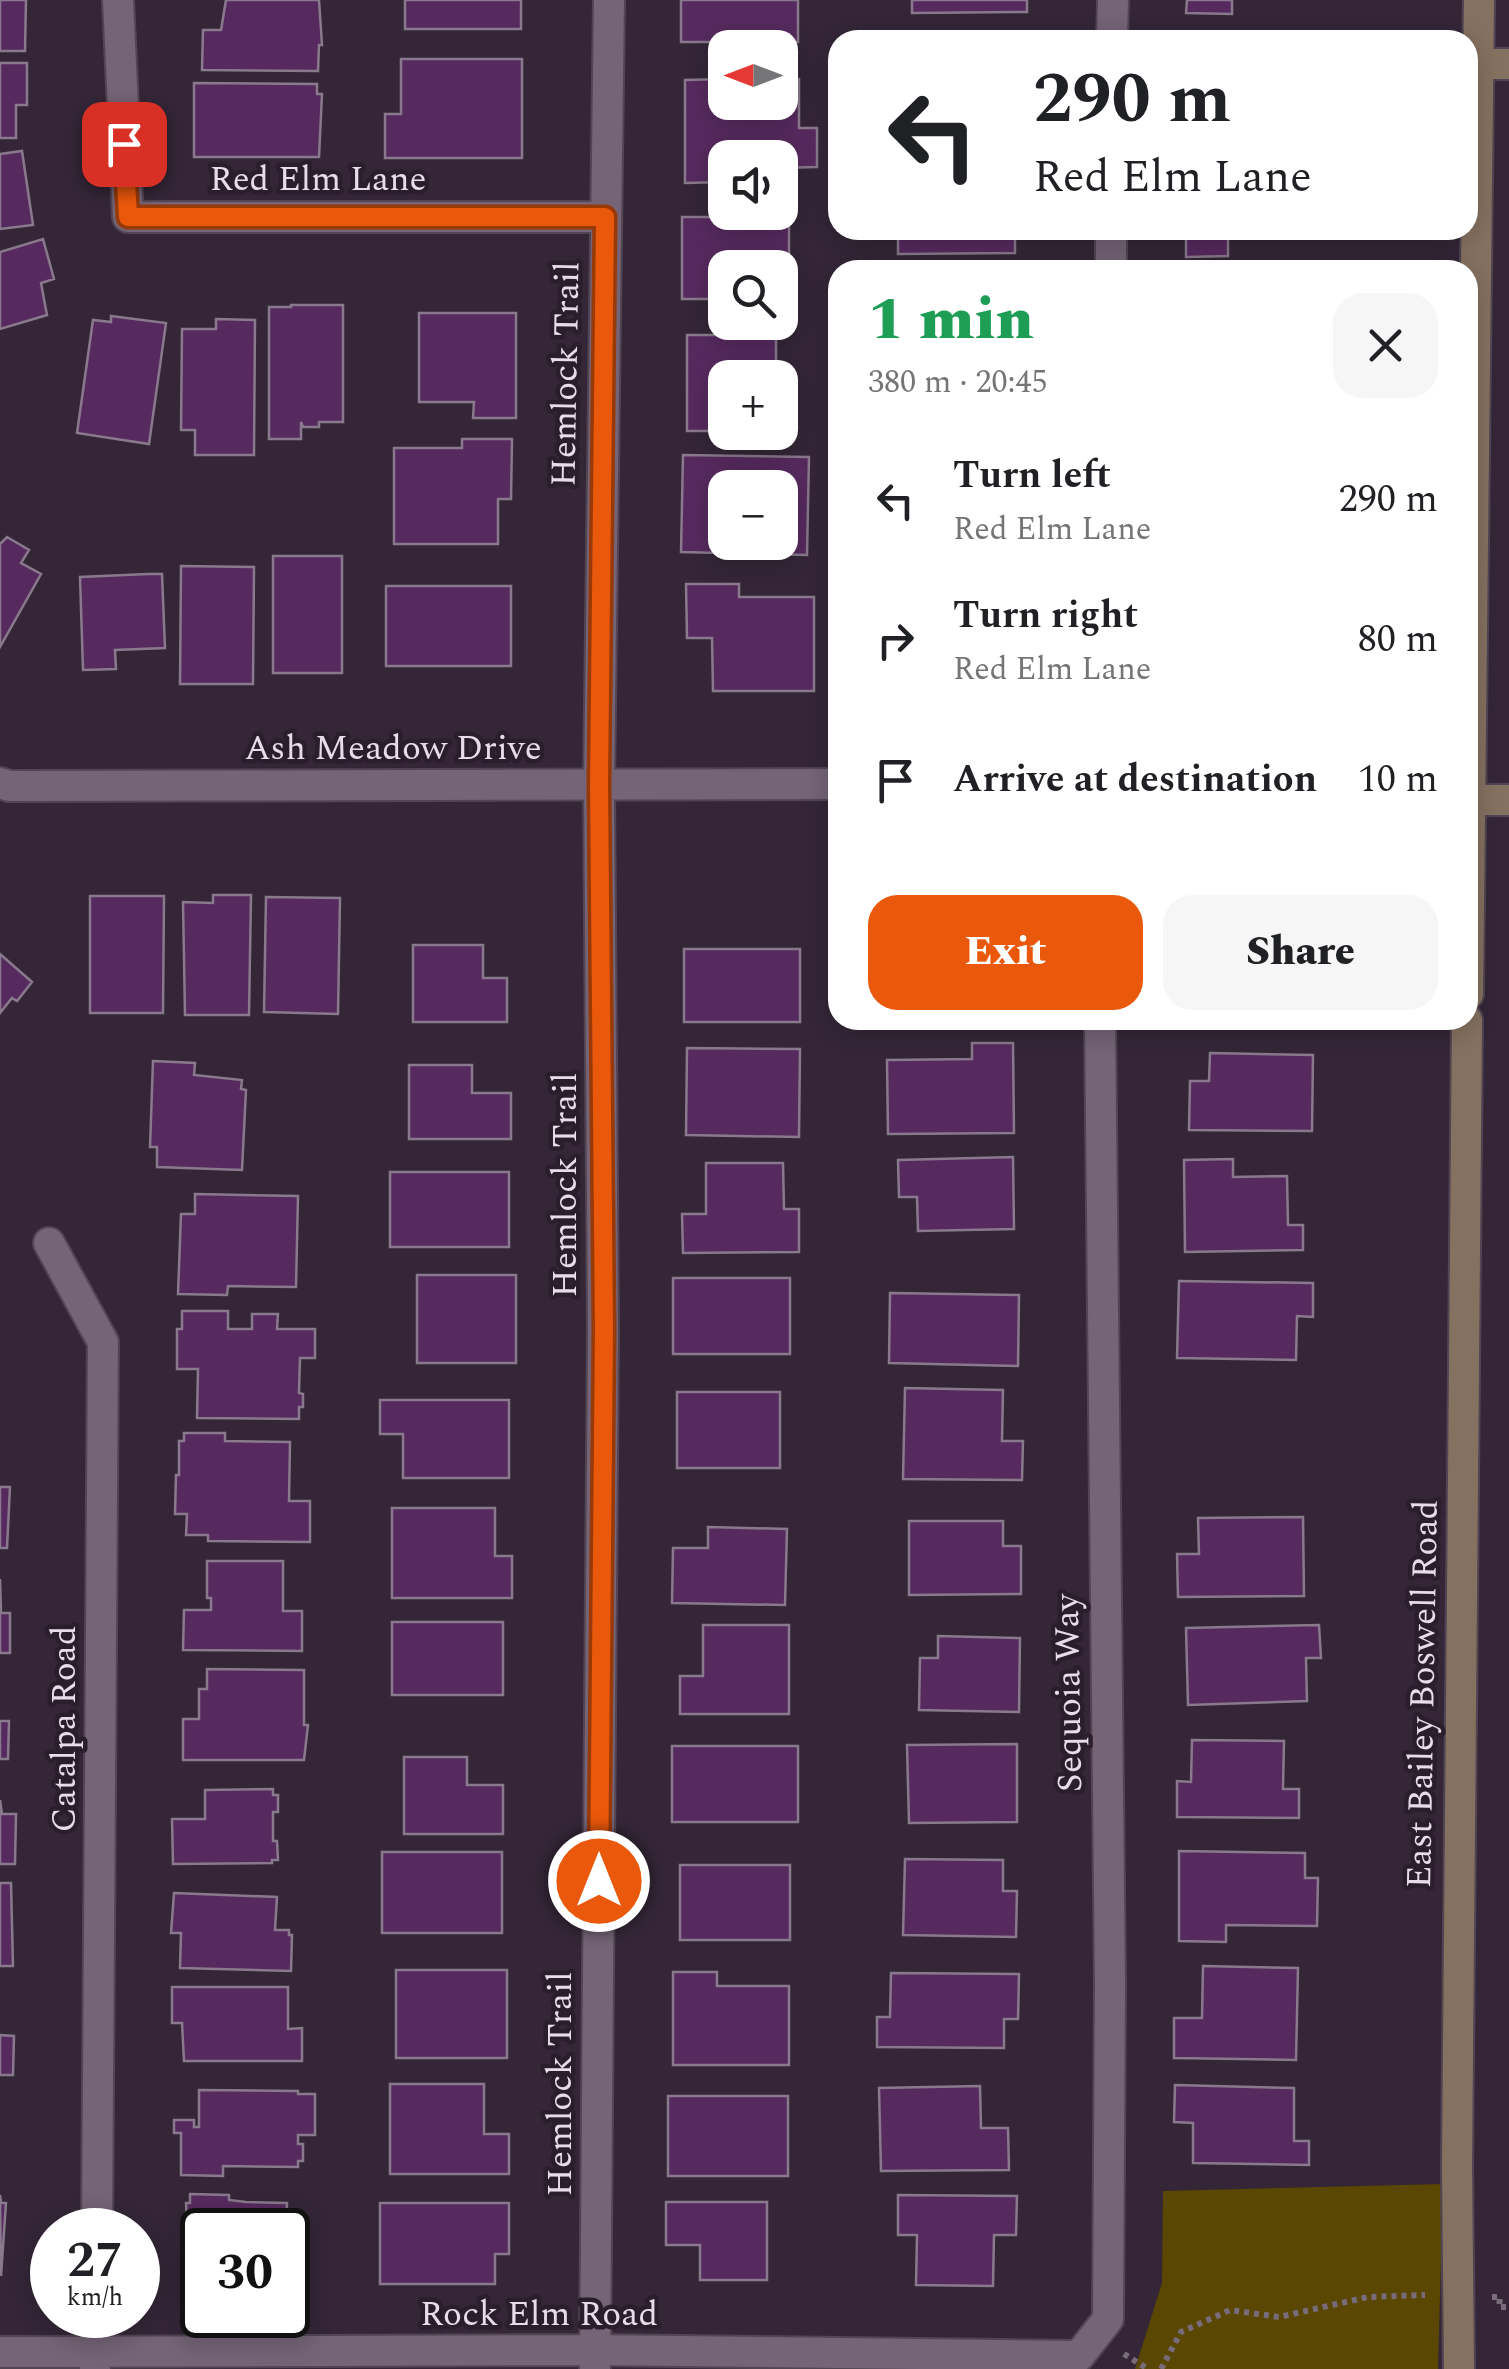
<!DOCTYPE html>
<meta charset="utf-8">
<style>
:root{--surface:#fff;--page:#f6f6f6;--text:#202124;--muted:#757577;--accent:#ea580c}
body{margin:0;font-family:Spectral,serif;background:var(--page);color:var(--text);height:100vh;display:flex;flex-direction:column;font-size:38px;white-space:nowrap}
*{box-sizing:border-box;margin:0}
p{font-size:32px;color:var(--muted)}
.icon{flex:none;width:55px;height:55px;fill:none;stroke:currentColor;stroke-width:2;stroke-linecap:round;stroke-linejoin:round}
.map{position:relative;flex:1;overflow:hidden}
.details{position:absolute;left:828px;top:260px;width:650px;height:770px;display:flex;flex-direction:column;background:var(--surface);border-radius:30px;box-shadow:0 5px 25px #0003}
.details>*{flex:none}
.hud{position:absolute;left:828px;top:30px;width:650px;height:210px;border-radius:30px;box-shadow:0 5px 25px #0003;background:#fff;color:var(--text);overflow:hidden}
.needle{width:65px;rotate:270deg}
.tools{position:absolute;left:708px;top:30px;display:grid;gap:20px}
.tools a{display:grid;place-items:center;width:90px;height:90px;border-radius:20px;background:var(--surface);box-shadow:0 5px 25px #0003;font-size:50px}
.speed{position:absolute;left:30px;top:2208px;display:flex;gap:20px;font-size:50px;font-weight:700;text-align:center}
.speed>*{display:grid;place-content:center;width:130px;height:130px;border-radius:50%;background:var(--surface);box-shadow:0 5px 25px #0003;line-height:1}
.speed small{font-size:25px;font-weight:400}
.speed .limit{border:5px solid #111;border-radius:15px;background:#fff;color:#111}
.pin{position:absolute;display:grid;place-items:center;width:85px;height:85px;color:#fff;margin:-42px;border-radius:20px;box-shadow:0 5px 15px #0006}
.me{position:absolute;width:110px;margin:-55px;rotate:0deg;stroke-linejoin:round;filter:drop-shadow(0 0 8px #0008)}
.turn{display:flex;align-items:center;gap:35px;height:210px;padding:0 40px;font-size:45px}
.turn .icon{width:130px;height:130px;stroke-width:2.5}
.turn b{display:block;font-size:70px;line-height:85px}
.round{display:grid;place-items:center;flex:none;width:105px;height:105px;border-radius:30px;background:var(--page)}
.overview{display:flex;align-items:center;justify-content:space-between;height:170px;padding:0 40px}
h1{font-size:60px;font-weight:800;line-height:75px;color:#1e9e55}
.cta{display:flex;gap:20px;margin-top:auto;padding:20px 40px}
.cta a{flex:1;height:115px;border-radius:30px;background:var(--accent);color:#fff;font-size:40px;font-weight:800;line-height:115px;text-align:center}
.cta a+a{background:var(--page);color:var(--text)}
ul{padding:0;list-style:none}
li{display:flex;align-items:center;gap:30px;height:140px;padding:0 40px}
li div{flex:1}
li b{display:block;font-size:38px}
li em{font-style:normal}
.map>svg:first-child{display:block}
.green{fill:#5a4702}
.building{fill:#572a5f;stroke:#89798c;stroke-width:2.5;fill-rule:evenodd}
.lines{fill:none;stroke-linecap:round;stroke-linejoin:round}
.street-casing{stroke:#514553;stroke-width:34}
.secondary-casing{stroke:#514553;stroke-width:34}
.path{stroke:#786b7a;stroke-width:6;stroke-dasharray:5 5;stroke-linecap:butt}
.street{stroke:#746476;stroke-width:30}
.secondary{stroke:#857160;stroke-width:30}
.route-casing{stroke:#983908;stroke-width:25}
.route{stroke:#ea580c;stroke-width:18}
.labels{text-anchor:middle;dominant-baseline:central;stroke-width:9;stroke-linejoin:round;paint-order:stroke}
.street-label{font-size:35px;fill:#e6dde8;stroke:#2a1d2c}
</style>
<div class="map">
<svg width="1509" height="2369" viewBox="0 0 1509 2369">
<rect width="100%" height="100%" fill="#342637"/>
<path class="green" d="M1443,2184L1438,2369H1135L1162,2283L1163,2191Z"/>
<path class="building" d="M0,0H26L25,51H0Z
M226,0H319L322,45H319L318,71L202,70L203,30H221Z
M405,0H521V29H405Z
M681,0H798V42H681Z
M912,0H1027V12L912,13Z
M1187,0H1232V14L1186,13Z
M1207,36L1309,37V40H1207Z
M401,59H522V158H385V114H401Z
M0,63H27V105H16V138H0Z
M725,79V102H780V79H799V128H817V167L780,168V158H725V182L685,183V80Z
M194,83L317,84V94H322L319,157H194Z
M22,151L33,225L0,229V154Z
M682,217H789V299H780V268H725V299H682Z
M898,230H1015V253L898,254Z
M1186,230H1318V236L1228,238V256L1186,257Z
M43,239L54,279L41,283L47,315L0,329V252Z
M291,305H343V422H319V427H303L301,422V439H269V307H291Z
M419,313H516V418H473L474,402H419Z
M111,316L166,323L149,444L77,433L93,320L111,322Z
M216,319L255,320L254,455H195V430H181L182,329H216Z
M687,335H776V378H725V431H687Z
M462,439H512L511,499H498V544H394V448H462Z
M683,455L809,457L807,555L681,552ZM725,488H780V542H725Z
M7,537L29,550L21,563L41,574L0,647V544Z
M273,556H342V673H273Z
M181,566L254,567L253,684H180Z
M148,574H162L165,648L115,650L116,669L83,670L80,577Z
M686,584H739V597H814V691H713L712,638H687Z
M386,586H511V666H386Z
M213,895H251L249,1015H185L183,902L213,903Z
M90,896H164L163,1013H90Z
M266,897L340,898L338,1014L264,1012Z
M413,945H483V978H507V1022H413Z
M684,949H800V1022H684Z
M0,954L32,982L17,1001L12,998L0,1013Z
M972,1043H1013L1014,1133L888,1134L887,1060L972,1059Z
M687,1048L800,1049L799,1137L686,1135Z
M1210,1053L1313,1055L1312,1131L1189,1130L1190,1081H1209Z
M153,1061L195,1063L194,1075L242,1080L241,1089L246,1090L242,1170L157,1167V1147H150Z
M409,1065H472V1093H511V1139H409Z
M1013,1157L1014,1229L918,1231L917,1197H899L898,1160Z
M1233,1159V1177L1287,1176L1288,1225H1303V1250L1185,1252L1184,1160Z
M706,1163H783L784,1209H799V1252L683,1253L682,1214H706Z
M390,1172H509V1247H390Z
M195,1194L298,1196L296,1287L228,1286L227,1295L178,1294L181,1214H195Z
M417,1275H516V1363H417Z
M673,1278H790V1354H673Z
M1179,1281L1313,1283V1317L1297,1316L1296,1360L1177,1358Z
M890,1293L1019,1295L1018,1366L889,1363Z
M182,1311H228V1329H252V1314H278L277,1329H315V1358H300L299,1393L303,1394V1407H299V1419L197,1418L198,1369H177V1329H182Z
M905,1388L1003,1390L1002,1441H1023L1022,1480L903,1479Z
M677,1392H780V1468H677Z
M380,1400H509V1478H403V1434H380Z
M184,1433H225V1441L290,1442L289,1501H310V1542L208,1541V1535H186L187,1514H175L176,1475H179V1441H184Z
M0,1487H10L7,1548H0Z
M392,1508H495V1556H512V1598H392Z
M1303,1517L1304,1596L1178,1597L1177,1554H1199L1198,1518Z
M909,1521H1003V1546H1021V1594L909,1595Z
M708,1527L787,1529L785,1605L672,1603L673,1548H708Z
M207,1561H283V1611H302V1651L183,1650L184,1610H211V1598H207Z
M0,1579L1,1613H10V1653H0Z
M392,1622H503V1695H392Z
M703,1625H789V1714H680V1676H703Z
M1319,1625L1321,1658H1306L1307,1701L1188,1705L1186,1628Z
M938,1636L1020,1638L1019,1712L919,1710L920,1658H938Z
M207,1669L304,1670V1725H308L304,1760H183V1719H199V1689H207Z
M0,1721H9L8,1759H0Z
M1192,1740L1284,1741L1283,1789H1299V1818L1177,1817V1781L1191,1782Z
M1017,1744V1822L909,1823L907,1745Z
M672,1746H798V1822H672Z
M404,1757H467V1785H503V1834H404Z
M273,1789V1795H278V1812H273V1841H277L278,1860H272V1863L173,1864L172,1819H205V1790Z
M0,1800L2,1814H16L15,1864H0Z
M1179,1851L1305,1853V1878H1318L1317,1926L1226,1925V1942L1179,1941Z
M382,1852H502V1933H382Z
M905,1859L1003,1860V1891H1017L1016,1937L903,1935Z
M680,1865H790V1940H680Z
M0,1883H11L13,1966H0Z
M174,1893L277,1897L275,1930H289V1935H292L291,1971L180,1968L181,1933H171Z
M1203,1966L1298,1968L1296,2060L1174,2058V2018H1202Z
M396,1970H507V2058H396Z
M673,1972H717V1986H789V2065H673Z
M891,1973L1019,1974L1018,2019H1004V2048L877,2047V2017H890Z
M172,1987H288V2029L302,2028V2061H184L182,2023H172Z
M0,2035L14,2036L13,2075H0Z
M390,2084H484V2134H509V2174H390Z
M1175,2085L1294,2088V2141H1309V2165L1193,2163V2123L1174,2122Z
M980,2086L981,2128H1008L1009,2170L881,2171L879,2088Z
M199,2090L298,2091V2094H315V2135H298V2144H303V2161H298V2167L223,2166V2176L181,2175V2133H174V2120H194V2127H199Z
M668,2096H788V2176H668Z
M190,2194L229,2195V2200L246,2202L287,2203L286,2230H202V2276H189L186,2203H190Z
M0,2195L1,2203H6L1,2276Z
M898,2195L1017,2196L1016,2235H994L993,2286L916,2285L917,2235H898Z
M666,2202H767V2280H700V2245H666Z
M380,2203H509V2254H495V2284H380Z
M288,2253H304V2277H288Z"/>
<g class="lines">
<g class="street-casing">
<path id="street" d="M118,0L128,217H605
M1112,40L1113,0
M1111,270V230
M0,783L9,786L838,784
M49,1243L103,1342L97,2230
M0,2352L595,2350L1079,2356L1108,2319L1110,1985L1100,1020
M595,2367L603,1330L599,785L609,0
M95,2369V2315"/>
</g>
<g class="secondary-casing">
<path id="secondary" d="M1478,64H1509
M1469,800H1509
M1468,994L1479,0
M1459,2369L1457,2166L1467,1020"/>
</g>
<path class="path" d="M1492,2297H1500L1499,2307H1509
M1124,2354L1148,2369
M1161,2369L1181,2332L1230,2310L1279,2317L1368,2297L1425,2295"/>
<use href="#street" class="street"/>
<use href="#secondary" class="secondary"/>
</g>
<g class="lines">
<g class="route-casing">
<path id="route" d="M124,144L128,217H605L599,785L604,1330L599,1881"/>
</g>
<use href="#route" class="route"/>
</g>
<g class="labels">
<g class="street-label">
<text x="318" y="179">Red Elm Lane</text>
<text transform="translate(566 374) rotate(-89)">Hemlock Trail</text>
<text x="393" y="748">Ash Meadow Drive</text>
<text transform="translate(565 1185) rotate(-90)">Hemlock Trail</text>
<text transform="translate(1069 1693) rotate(-91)">Sequoia Way</text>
<text transform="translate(1423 1694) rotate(-89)">East Bailey Boswell Road</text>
<text transform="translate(64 1729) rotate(-90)">Catalpa Road</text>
<text transform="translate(560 2084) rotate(-90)">Hemlock Trail</text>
<text x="539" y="2314">Rock Elm Road</text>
</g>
</g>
</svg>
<div class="tools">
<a><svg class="needle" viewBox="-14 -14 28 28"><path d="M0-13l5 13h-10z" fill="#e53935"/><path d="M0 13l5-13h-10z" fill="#757577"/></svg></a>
<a><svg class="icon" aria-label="sound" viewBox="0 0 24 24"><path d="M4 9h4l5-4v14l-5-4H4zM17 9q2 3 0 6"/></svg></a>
<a><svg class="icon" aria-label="search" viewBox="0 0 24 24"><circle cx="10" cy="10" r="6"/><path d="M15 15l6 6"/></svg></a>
<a>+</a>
<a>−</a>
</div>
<div class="speed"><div>27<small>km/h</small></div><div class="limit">30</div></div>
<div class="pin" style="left:124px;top:144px;background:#d93025"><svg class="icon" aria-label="arrive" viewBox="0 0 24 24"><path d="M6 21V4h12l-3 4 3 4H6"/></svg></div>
<svg class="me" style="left:599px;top:1881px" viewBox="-20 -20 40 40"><circle r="17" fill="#ea580c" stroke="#fff" stroke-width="3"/><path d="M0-11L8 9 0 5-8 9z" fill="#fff"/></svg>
<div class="hud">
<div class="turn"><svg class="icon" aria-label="left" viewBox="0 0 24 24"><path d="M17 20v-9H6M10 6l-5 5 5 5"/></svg><div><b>290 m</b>Red Elm Lane</div></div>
</div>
<section class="details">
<div class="overview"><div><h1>1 min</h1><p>380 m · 20:45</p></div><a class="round"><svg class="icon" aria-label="close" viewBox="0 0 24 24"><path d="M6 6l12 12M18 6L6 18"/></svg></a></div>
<ul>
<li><svg class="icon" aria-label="left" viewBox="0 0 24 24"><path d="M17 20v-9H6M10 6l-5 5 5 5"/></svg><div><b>Turn left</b><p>Red Elm Lane</p></div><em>290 m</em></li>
<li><svg class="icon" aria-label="right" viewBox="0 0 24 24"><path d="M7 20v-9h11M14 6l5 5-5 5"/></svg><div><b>Turn right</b><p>Red Elm Lane</p></div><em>80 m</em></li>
<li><svg class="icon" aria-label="arrive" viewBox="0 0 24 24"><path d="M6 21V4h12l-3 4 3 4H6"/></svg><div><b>Arrive at destination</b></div><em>10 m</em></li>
</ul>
<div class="cta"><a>Exit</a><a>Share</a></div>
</section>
</div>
